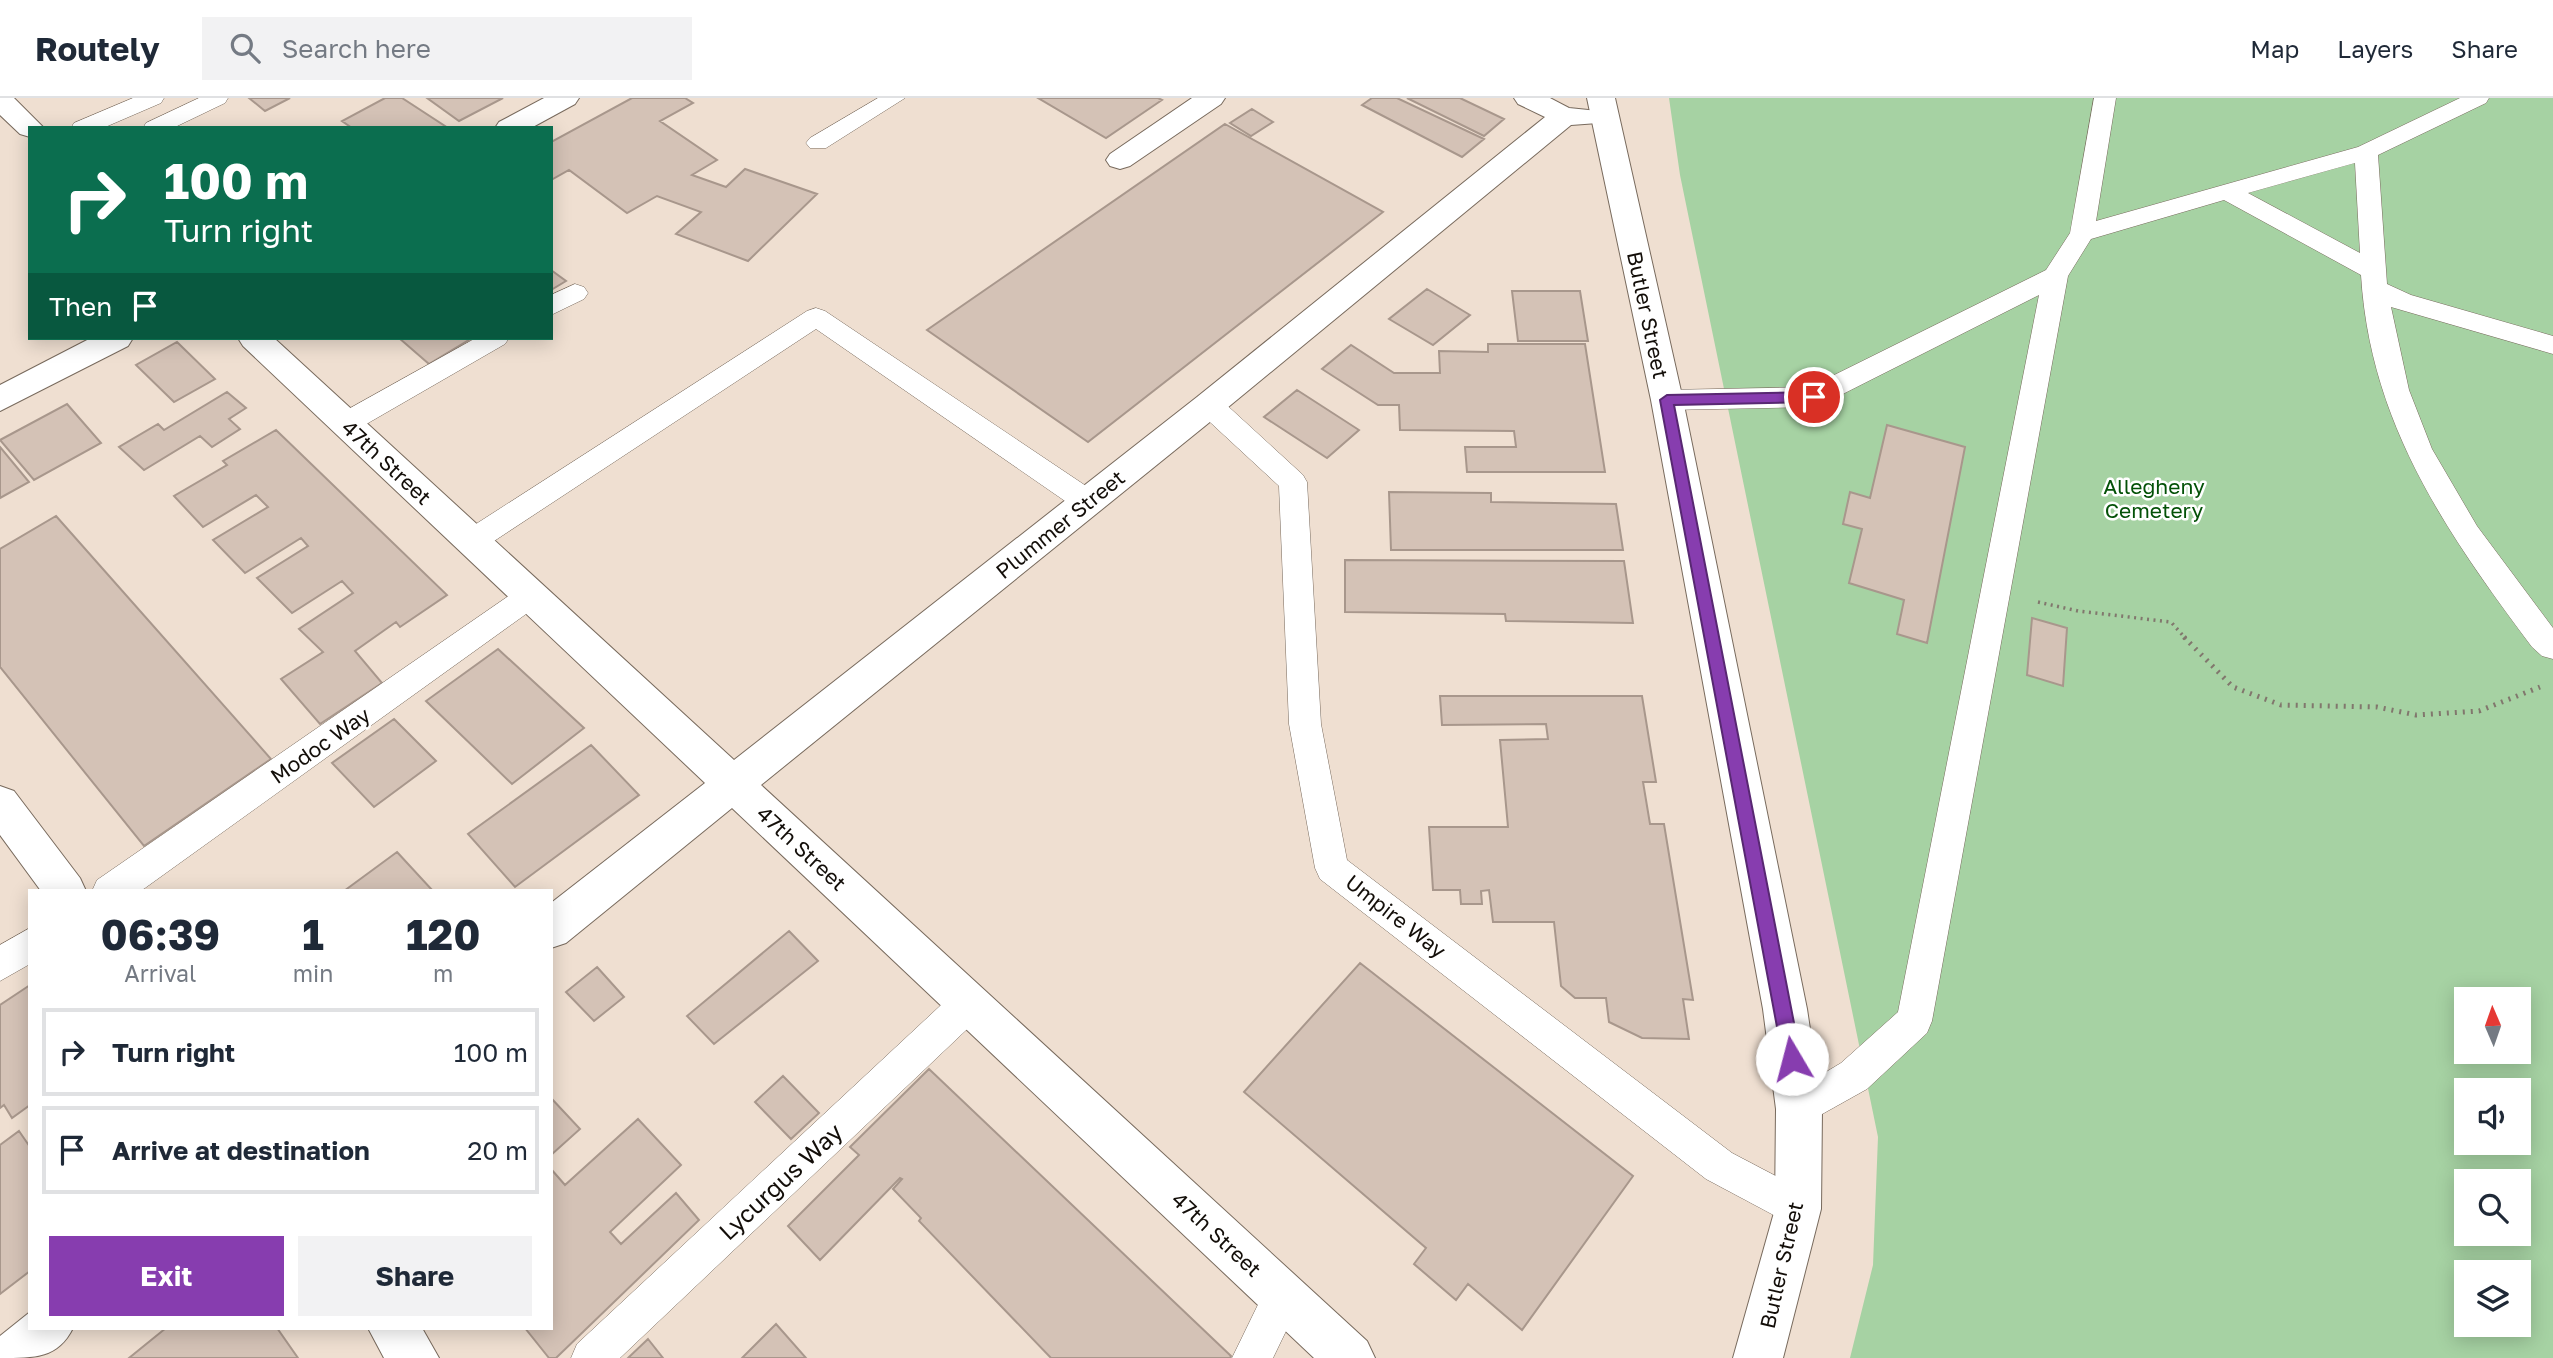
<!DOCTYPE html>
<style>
:root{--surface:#fff;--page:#f2f2f3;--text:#1f2937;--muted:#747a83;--line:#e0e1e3;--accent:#873daf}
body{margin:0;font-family:"Golos Text",sans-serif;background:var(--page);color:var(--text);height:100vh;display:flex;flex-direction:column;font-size:26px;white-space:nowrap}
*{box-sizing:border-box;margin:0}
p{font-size:23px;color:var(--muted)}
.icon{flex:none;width:38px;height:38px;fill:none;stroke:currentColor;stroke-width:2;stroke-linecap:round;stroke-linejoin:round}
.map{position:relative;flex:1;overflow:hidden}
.panel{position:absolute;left:28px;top:791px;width:525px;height:441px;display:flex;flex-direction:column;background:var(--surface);border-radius:0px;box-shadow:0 4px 18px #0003}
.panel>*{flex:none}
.guide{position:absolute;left:28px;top:28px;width:525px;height:214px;border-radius:0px;box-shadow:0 4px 18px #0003;background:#0b6e4f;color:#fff;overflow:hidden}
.needle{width:46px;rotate:358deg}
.tools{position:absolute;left:2454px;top:889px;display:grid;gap:14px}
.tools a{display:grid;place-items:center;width:77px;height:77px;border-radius:0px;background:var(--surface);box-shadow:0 4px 18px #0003;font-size:35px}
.pin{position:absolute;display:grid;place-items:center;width:60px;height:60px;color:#fff;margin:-30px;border:4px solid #fff;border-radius:50%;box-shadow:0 2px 7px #0007}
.me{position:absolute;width:77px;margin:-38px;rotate:352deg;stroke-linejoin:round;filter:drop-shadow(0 0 5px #0008)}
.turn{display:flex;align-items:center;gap:24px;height:147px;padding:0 21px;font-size:32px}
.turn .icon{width:91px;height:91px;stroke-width:2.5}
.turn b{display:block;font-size:49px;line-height:60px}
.then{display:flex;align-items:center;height:66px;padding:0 21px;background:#0003;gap:14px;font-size:26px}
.eta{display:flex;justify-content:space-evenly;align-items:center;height:119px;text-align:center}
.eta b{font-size:42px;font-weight:700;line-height:49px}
.primary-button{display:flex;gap:14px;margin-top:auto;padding:14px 21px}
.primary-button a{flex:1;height:80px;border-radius:0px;background:var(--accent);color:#fff;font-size:28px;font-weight:700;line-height:80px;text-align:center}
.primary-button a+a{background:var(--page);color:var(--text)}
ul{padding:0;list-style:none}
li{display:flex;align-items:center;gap:21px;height:88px;margin:0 14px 10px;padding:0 7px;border:4px solid var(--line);border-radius:0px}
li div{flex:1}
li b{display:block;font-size:26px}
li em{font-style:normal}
header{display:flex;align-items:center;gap:42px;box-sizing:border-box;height:98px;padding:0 35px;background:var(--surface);border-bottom:2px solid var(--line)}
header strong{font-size:33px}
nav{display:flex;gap:38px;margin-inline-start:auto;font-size:24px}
.search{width:490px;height:63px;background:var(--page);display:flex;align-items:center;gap:18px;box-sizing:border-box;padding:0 24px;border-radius:0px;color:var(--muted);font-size:26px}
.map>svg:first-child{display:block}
.green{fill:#a6d2a3;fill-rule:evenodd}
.building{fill:#d4c2b6;stroke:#a8978c;stroke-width:2}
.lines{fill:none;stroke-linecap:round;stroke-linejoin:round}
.service-casing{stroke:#786a5d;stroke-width:1}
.minor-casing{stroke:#786a5d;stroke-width:2}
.secondary-casing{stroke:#786a5d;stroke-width:2}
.path-far1{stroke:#81776d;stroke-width:3.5;stroke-dasharray:2 4.5;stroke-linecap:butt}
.path{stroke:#81776d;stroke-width:5;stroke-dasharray:2 6;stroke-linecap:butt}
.service{fill:#fff;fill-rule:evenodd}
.minor{fill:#fff;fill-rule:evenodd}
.secondary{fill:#fff;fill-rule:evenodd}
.route{fill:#873daf;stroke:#582872;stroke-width:2}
.labels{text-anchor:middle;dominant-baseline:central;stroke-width:5;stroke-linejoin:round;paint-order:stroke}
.street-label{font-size:21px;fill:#130e09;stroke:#fff}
.park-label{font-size:21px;fill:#035107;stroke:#fff}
.near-street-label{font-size:24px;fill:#130e09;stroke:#fff}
</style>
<header>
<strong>Routely</strong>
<div class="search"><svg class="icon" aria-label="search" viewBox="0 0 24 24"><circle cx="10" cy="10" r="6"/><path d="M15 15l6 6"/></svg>Search here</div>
<nav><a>Map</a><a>Layers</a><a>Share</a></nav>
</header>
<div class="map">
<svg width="2553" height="1260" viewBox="0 0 2553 1260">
<rect width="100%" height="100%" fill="#efdfd1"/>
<path class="green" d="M1669,0H2553V1260H1850L1873,1167L1878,1039L1680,77ZM2466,901H2518V954H2466ZM2466,992H2518V1045H2466ZM2466,1083H2518V1136H2466ZM2466,1174H2518V1227H2466Z"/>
<path class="building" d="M249,0H290L265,13Z
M385,0H402L448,30H352L342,23Z
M427,0H503L459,23Z
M632,0H685L693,5L660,23L717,62L692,77L726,89L745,71L817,96L748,163L676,136L701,114L657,98L627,115L569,72L551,82V44Z
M1038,0H1158L1162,2L1106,40Z
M1372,0H1397L1484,41L1462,59L1362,7Z
M1407,0H1460L1504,21L1484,38Z
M1252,11L1273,24L1251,38L1230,25Z
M1225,26L1383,114L1088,344L927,232Z
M551,172L566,183L551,192Z
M1427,191L1470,217L1433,247L1389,221Z
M1512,193H1580L1588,243H1518Z
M399,240H472L429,266Z
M177,244L215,281L174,304L136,267Z
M1488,246H1585L1605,374H1467L1465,349H1516L1514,333L1400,332L1399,307H1378L1322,271L1351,247L1394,275H1440L1439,253L1488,254Z
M1297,292L1359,332L1327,360L1264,319Z
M227,294L246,310L229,321L240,331L212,349L200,338L144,372L119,349L158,326L164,332Z
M67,306L101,345L34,382L0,342Z
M1887,327L1965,349L1927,545L1897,536L1904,502L1849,485L1862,431L1843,426L1850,394L1870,400Z
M276,332L447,497L400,529L396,524L355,553L382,585L320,626L281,581L323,554L299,531L353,495L342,483L292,515L257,480L308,448L301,440L245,475L213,442L268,409L256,397L203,429L174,398L227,367L223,363Z
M0,349L29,384L0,400Z
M1389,394L1491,395V404L1616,406L1623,452H1391Z
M56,418L271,661L144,748L0,569V451Z
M1345,462L1624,463L1633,525L1506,523L1505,516L1345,514Z
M2032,520L2067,530L2063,588L2027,577Z
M498,551L584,630L512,686L426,603Z
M1440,598H1642L1656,684H1643L1650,726H1664L1693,902L1683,901L1689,941L1642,940L1609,924L1606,900H1575L1561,888L1554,824H1493L1489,792L1481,793L1482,806H1461L1460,792H1433L1429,729H1508L1500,642L1548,641L1546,626L1442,627Z
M394,621L436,663L374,709L332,665Z
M591,647L639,697L515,789L468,736Z
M397,754L433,793H344Z
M789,833L818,863L714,946L687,918Z
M1360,865L1633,1078L1522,1232L1468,1186L1456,1202L1414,1166L1426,1150L1244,994Z
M597,869L624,899L594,923L566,894Z
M30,887V1007L12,1020L4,1007L0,1010V907Z
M929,971L1231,1258L1230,1260H1051L919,1123L921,1120L893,1091L902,1081L900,1080L820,1162L788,1128L859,1057L850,1049Z
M783,978L819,1015L791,1041L755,1004Z
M551,1000L580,1031L551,1057Z
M638,1021L681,1067L610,1134L621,1146L676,1095L699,1122L556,1260H549L525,1230H551V1071L565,1087Z
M19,1033L30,1049V1173L0,1196V1047Z
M776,1226L806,1260H742Z
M166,1230H277L298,1260H129Z
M648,1241L663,1260H628Z"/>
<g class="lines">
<g class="service-casing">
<path id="service" d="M133,0H164L161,5L103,30H71L74,25Z
M199,0H228L225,5L173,30H143L146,25Z
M878,0H905L826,50H810L806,45L810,40Z
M2094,0H2116L2096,123L2358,49L2460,0H2489L2486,5L2378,57L2387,186L2411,197L2553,238V256L2391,209L2409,292L2432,351L2477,428L2553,530V561L2542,558L2532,549C2446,434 2370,325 2361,177L2224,102L2091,141L2068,178L1932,923L1927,935L1867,991L1799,1029L1786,1024L1781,1011L1786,998L1841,965L1898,914L2039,197L1823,306L1814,309L1667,312L1657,309L1654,302L1657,295L1667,292L1810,289L2046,172L2070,135ZM2355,65L2360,155L2248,95Z
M575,186L584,189L588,195L584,201L551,217V197Z
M816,210L825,213L1098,396L1102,404L1098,412L1088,415L1078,412L816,231L482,451L472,454L462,451L458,443L462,435L807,213Z
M476,240H509L505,246L356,332L346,335L336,332L332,325L336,318Z
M1209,297L1219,300L1303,377L1307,384L1321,626L1347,762L1732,1055L1812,1097L1817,1111L1812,1125L1798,1130L1706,1081L1320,781L1315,770L1289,626L1279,388L1199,314L1196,307L1199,300Z
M530,486L540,490L545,498L540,506L145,790L140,793H92L97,782L520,490Z
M30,830V866L0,883V847Z
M968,889L981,894L986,906L981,918L620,1260H571L577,1246L955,894Z
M1283,1178L1297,1184L1303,1198L1273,1260H1232L1269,1184Z"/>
</g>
<g class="minor-casing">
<path id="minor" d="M0,0H14L44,30H30V39L20,36L0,17Z
M544,0H579L575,6L531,30H495L499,24Z
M1192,0H1225L1221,6L1130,68L1120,71L1110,68L1106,62L1110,56Z
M1514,0H1550L1569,10L1598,13L1602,19L1598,25L1571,27L1221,315L761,687L1367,1243L1375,1260H1314L732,710L566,845L551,850V805L705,685L243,248L238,240H274L734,662L1197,299L1545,19L1518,6Z
M91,240H133L128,248L0,313V287Z
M0,688L14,693L80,780L86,793H41L0,737Z
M30,1214V1230H73C58,1260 36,1260 0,1260V1238Z
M368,1230H422L439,1260H384Z"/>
</g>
<g class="secondary-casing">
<path id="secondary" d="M1587,0H1615L1683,302L1807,911L1822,1011L1821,1111L1783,1260H1733L1775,1111L1776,1011L1763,911L1651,302Z"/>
</g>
<path class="path-far1" d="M2038,504L2078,513L2171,524L2186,541"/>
<path class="path" d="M2184,539L2233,589L2281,607L2377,609L2416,617L2479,613L2540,589"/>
<use href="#service" class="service"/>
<use href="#minor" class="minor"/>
<use href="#secondary" class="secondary"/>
</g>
<path class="route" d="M1814,294L1821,299L1814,304L1674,307L1801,961L1798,968L1792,970L1786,968L1783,961L1660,302L1667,297Z"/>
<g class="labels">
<g class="street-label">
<text transform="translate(1648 217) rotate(78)">Butler Street</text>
<text transform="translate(387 364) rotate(43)">47th Street</text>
<text transform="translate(1060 426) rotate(-39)">Plummer Street</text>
<text transform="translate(320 647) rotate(-35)">Modoc Way</text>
<text transform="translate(802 750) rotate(43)">47th Street</text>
<text transform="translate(1396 818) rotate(38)">Umpire Way</text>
<text transform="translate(1217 1136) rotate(43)">47th Street</text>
<text transform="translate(1781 1167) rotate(-77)">Butler Street</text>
</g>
<g class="park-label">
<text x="2154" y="388">Allegheny<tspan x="2154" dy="24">Cemetery</tspan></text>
</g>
<g class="near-street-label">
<text transform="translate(780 1083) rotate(-43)">Lycurgus Way</text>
</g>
</g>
</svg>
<div class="tools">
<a><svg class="needle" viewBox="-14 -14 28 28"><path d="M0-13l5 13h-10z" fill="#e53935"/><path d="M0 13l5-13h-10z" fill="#747a83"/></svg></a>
<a><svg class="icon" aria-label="sound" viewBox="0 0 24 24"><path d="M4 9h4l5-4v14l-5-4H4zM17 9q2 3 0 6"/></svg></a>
<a><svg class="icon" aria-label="search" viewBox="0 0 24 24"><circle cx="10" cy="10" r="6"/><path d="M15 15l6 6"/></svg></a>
<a><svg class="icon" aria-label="layers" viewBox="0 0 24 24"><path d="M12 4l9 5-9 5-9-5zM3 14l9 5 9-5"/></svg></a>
</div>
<div class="pin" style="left:1814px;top:299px;background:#d93025"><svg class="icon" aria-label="arrive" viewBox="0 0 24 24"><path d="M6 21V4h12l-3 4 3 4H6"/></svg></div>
<svg class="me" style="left:1792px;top:961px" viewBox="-20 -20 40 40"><circle r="19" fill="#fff"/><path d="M0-13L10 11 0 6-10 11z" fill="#873daf"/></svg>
<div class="guide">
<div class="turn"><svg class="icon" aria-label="right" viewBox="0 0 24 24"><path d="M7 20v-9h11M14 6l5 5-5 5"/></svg><div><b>100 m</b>Turn right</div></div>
<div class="then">Then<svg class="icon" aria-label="arrive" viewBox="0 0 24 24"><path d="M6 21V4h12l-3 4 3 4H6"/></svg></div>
</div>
<section class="panel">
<div class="eta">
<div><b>06:39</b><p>Arrival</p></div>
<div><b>1</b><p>min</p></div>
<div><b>120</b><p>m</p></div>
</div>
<ul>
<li><svg class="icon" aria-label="right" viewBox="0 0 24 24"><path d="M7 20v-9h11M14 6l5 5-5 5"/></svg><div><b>Turn right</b></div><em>100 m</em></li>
<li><svg class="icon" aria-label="arrive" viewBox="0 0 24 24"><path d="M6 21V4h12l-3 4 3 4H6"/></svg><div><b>Arrive at destination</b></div><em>20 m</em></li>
</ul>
<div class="primary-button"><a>Exit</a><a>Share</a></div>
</section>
</div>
